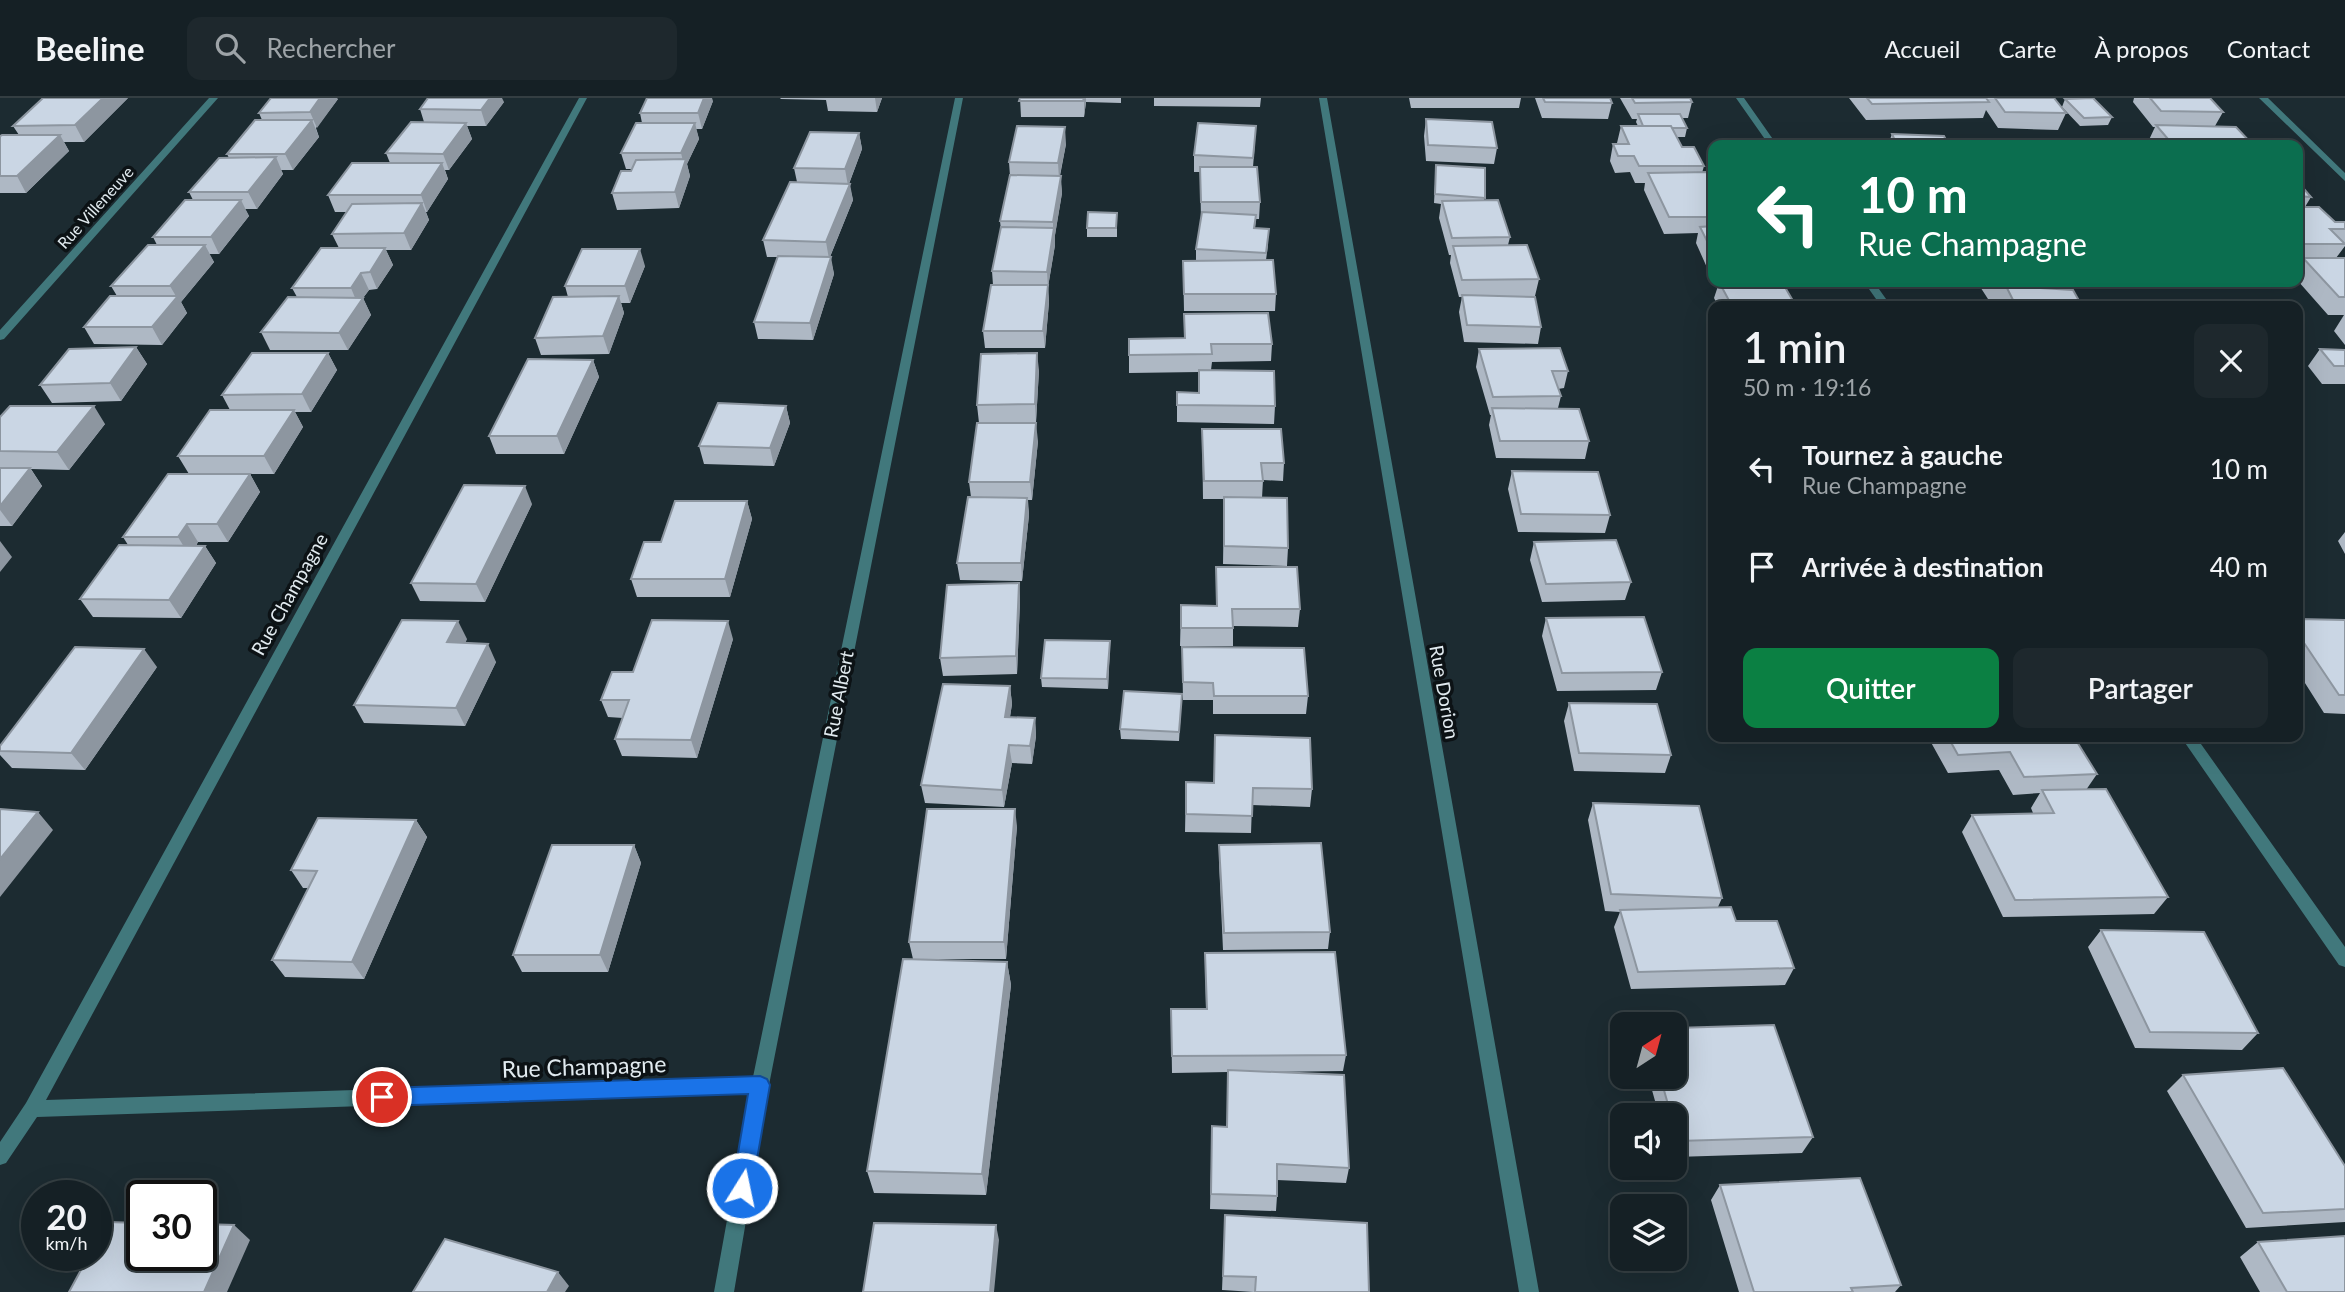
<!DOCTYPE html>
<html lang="fr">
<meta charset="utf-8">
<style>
:root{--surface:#152025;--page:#1e282d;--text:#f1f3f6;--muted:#9da3a7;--line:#343e42;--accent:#0b8043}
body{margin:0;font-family:Lato,sans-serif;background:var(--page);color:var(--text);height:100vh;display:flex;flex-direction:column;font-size:26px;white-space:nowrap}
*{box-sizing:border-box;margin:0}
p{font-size:23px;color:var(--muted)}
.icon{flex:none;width:38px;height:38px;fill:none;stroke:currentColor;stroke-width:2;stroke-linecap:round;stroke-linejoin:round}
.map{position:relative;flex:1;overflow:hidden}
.sheet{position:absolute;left:1708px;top:203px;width:595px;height:441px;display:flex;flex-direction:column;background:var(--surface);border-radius:14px;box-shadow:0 7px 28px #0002,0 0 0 2px var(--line)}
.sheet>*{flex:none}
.banner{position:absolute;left:1708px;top:42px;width:595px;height:147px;border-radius:14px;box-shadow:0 7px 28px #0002,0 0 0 2px var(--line);background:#0b6e4f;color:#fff;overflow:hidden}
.needle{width:46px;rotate:36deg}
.tools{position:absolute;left:1610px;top:914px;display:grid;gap:14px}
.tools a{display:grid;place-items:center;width:77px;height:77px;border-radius:14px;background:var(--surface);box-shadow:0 7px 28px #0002,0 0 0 2px var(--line);font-size:35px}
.speed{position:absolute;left:21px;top:1082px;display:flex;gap:14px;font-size:35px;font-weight:700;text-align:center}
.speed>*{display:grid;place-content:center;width:91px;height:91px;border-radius:50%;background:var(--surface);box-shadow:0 7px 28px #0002,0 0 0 2px var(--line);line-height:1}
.speed small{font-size:18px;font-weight:400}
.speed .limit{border:4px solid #111;border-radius:10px;background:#fff;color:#111}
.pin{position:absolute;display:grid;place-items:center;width:60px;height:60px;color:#fff;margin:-30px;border:4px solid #fff;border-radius:50%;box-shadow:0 2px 7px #0007}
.me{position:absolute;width:77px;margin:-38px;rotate:10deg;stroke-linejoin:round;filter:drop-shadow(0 0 5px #0008)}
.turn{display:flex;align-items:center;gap:24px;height:147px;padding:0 35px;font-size:32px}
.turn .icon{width:91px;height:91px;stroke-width:2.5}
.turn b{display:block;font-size:49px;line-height:60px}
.round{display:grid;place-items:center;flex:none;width:74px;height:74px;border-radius:14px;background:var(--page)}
.headline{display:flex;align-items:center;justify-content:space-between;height:119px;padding:0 35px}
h1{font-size:42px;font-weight:600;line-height:52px}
.action{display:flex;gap:14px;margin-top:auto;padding:14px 35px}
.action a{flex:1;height:80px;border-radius:14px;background:var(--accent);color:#fff;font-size:28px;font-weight:600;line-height:80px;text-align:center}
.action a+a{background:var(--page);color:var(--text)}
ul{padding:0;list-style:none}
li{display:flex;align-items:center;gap:21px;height:98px;padding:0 35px}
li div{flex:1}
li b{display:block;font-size:26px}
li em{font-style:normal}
header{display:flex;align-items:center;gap:42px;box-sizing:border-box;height:98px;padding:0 35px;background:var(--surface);border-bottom:2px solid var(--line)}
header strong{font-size:33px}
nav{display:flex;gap:38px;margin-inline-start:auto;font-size:24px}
.search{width:490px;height:63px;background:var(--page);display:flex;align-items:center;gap:18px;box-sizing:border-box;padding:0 24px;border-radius:14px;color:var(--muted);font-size:26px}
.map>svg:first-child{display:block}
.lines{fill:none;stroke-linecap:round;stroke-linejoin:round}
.minor{fill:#41787c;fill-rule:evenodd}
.wall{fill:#aeb8c4}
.shaded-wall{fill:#8d96a0}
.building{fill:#cad6e4;stroke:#8d96a0;stroke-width:2}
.route{fill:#1a73e8;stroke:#114b97;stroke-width:2}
.labels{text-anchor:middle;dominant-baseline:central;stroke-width:7;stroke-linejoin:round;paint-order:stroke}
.far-street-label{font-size:16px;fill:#e1eaef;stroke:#0c1215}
.street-label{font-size:19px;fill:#e1eaef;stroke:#0c1215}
.near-street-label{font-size:23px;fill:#e1eaef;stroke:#0c1215}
</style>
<header>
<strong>Beeline</strong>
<div class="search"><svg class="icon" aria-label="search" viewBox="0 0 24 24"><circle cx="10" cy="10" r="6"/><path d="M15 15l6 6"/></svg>Rechercher</div>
<nav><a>Accueil</a><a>Carte</a><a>À propos</a><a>Contact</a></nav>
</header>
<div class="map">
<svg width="2345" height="1194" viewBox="0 0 2345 1194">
<rect width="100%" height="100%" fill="#1c2b31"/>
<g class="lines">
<path class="minor" d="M209,0H218L4,241L0,242V232Z
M579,0H587L46,1002L753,979L955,0H963L769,987L734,1194H714L750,995L37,1019L6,1065L0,1067V1044L26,1005Z
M1319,0H1327L1539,1194H1519Z
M1736,0H1744L1777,47H1769Z
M2259,0H2268L2345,75V83Z
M1864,184H1874L1891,208H1881Z
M2181,639H2196L2345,849V869L2339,867Z"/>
</g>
<path class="wall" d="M128,0L84,44H64L69,53L26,95H0V38L19,37L13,28Z
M780,0H882L877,14L828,13L826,2L781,1Z
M1020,0H1121V5L1086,4L1084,19H1021Z
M1154,0H1261L1260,9L1154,8Z
M1409,0H1521L1519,10H1411Z
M1535,0H1610L1612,5L1608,21L1542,20Z
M1620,0H1690L1692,4L1688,20H1682L1687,30L1685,39H1677L1682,49L1704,68L1702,75L1713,81V183L1696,145L1698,135L1664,136L1644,92L1645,85H1635L1630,74L1615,75L1610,63L1613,46H1618L1617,45L1621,28H1638L1636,24L1637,21H1632Z
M1849,0H2054L2066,15L2058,32L1998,30L1986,12L1983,20L1866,22Z
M2134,0H2150L2223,14L2215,28L2253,47H2151L2148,44L2155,29H2153L2133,4Z
M338,1L316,30L319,39L293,72H281L283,76L257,111H245L249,118L219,156H209L214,164L181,204L187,215L162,247L94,246L84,229L117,198L111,188L157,147L153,139L193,102L189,94L229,60L227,56L262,22L259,15Z
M2065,1L2112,19L2108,27L2080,28L2062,9Z
M713,3L702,31H696L699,41L687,66L690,78L679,110L617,112L612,95L632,71H626L621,55L642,25L640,15Z
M504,4L486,28H467L472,41L449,72H445L448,81L427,114H426L429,122L411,152H386L393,167L377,191L369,192L363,200L371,217L348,252H270L261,234L297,199L292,190L339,150L332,136L347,114H335L328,97L390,65L386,55L424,24L420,11Z
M1426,21L1497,50L1494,66L1426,63L1424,38Z
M859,35L862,51L849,86L853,102L830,159L834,176L813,242L758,241L754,224L778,159H767L763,142L797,84L794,70Z
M1892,36L1947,44L1972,47H1888Z
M1255,44L1253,69L1260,104L1259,121H1256L1255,130L1268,147L1266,162L1276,196L1275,213H1184L1183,163H1196V151L1201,121L1200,74H1194V57Z
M1066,46L1060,78L1062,95L1055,137V147L1048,189L1049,204L1045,250H985L983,233L993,187L992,173L1001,132L1000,123L1010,78L1009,64Z
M1436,67L1485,70L1484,103L1510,139L1508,147L1539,181L1535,198H1507L1541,229L1538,246L1464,244L1459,214L1462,199H1459L1450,165L1451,157H1449L1439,120L1441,106L1434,105Z
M2298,84L2311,99L2305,109L2335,124H2345V148L2336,160H2345V247L2334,233L2344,217H2328L2298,183V169L2301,163H2298Z
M1117,115V139H1087V130Z
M645,168L630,205H621L624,215L609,256L541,257L535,240L568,199L565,188Z
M1714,184H1782L1796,208H1718L1714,200L1718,188H1716Z
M1977,184H2052L2047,190L2082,208H2000L1998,205L2000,201H1988Z
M1184,216L1272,246L1271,263L1212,264L1211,272L1275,308L1274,326L1177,324V294L1199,295V274L1129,275V241L1184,240Z
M136,249L147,266L121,303L52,305L40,287Z
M1479,251L1568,273L1564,290L1558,291L1561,298L1558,310L1589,343L1585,361L1496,360L1489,327L1491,317H1490L1476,269Z
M2320,251L2345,252V286H2322L2308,268Z
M328,255L337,272L311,314H295L303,329L274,376H189L178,358L230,312L222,297Z
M593,262L599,279L564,356H496L489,338Z
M1039,272L1036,324L988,325L1038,343L1032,402H1028L1029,417L1022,483L960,482L957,465L971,399L969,384L979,325L977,307Z
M786,308L790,325L774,368L704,366L699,348Z
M0,319L105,326L69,372L31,371L42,388L12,428H0Z
M1202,331L1284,365L1283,383L1263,382L1262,400L1288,450L1287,468L1223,466L1224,401H1203Z
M1512,373L1610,417L1605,435L1518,434L1508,391Z
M250,376L260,394L228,444H198L196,448H205L216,465L181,520L93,519L80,501L128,447L123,439Z
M747,403L752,421L730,499H637L631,481L661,444Z
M532,406L485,504L420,503L411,485Z
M2345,434V456L2338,443Z
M1534,444L1631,484L1625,502L1542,504L1530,462Z
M1216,469L1300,511L1298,529L1233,528V548H1180L1181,507L1216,508Z
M1019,485L1020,503L1017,576L943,578L940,560Z
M1546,520L1662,574L1656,592L1557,593L1542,538Z
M2298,521L2345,522V616L2324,615L2298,574Z
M467,541L465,545L496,564L465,628L364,625L354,607Z
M733,541L697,660L622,658L615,641L623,620L608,619L601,602L633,574Z
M1110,543L1108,591L1042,589L1041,580Z
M1182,549L1308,598L1306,616H1213V602H1183Z
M157,569L85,672L12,670L0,657V648Z
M1010,588L1012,606L1010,619L1035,620L1036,638L1032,666L1012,665L1004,709L925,705L921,687Z
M1182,596L1179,643L1121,641L1120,631Z
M1569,605L1671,657L1665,675L1574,673L1564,623Z
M1928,639H2074L2097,676L2086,692L2168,799L2154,816L2003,819L1962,734L1972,717L2033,715L2031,710L2040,695L2013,697L1999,672L1948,675Z
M1186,684L1312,691L1310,709L1252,707L1251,735L1185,734Z
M1593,705L1722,800L1718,809L1794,870L1785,887L1631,891L1614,829L1620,814L1605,813L1588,722Z
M416,722L427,739L364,881L285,879L272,862L308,790H303L291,772Z
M1017,728L1006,861H913L909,844Z
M634,747L641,765L608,874H522L513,857Z
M1219,747L1330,834L1328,851L1223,852L1219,764Z
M2101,832L2258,935L2242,952L2135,950L2088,849Z
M1205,855L1346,957L1343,973L1266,974L1349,1070L1346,1085L1277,1082V1098L1276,1113L1210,1111L1212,1028L1227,1029L1228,974L1172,975L1171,911H1206Z
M1007,864L1011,887L986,1097L874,1095L867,1073Z
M2183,977L2345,1068V1124L2246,1130L2167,993Z
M1648,978H1675L1813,1039L1802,1055L1675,1059V1017H1659Z
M1720,1087L1901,1187L1895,1194H1739L1711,1102Z
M1225,1117L1369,1194H1254L1222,1192Z
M2258,1144L2345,1194H2260L2240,1159Z"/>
<path class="shaded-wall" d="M103,0H128L84,44L75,27Z
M320,0H337L338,1L317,30L310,14Z
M490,0H502L504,4L486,28L481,12Z
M704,0H712L713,3L702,31L698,15Z
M875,0H882L877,14Z
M1084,0H1086V4L1084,19Z
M312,22L319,39L293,72L285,56Z
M466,25L472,41L449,72L443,56Z
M695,25L699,41L687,66L690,78L679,110L675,94L684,67L681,55Z
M1065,29L1066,46L1059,81L1058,65Z
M859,35L862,51L848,88L845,71Z
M60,37L69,53L26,95L17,78Z
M276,59L283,76L257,111L248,94Z
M442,65L448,81L427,114L421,97Z
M1061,78L1062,95L1055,137V147L1048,189L1049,204L1045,250L1043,233L1048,190L1047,174L1053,134V124Z
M850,86L853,102L829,161L826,144Z
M241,102L249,118L219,156L211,139Z
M422,105L429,122L411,152L404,135Z
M205,147L214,164L181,204L187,215L162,247L152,229L177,200L170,188Z
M385,150L393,167L377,191L370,174Z
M640,151L645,168L630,205L625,188Z
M831,159L834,176L813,242L810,225Z
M361,175L369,192L363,200L371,217L348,252L339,235L358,207L351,190Z
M619,198L624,215L609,256L603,238Z
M136,249L147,266L121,303L110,285Z
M328,255L337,272L311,314L302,296Z
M1037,255L1039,272L1036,324L1035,306Z
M593,262L599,279L564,356L557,338Z
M94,308L105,326L69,372L57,354Z
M786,308L790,325L774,368L770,350Z
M294,312L303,329L274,376L264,358Z
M1036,325L1038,343L1032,402L1030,384Z
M30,370L42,388L12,428L0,412V408Z
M250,376L260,394L228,444L217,426Z
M525,388L532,406L485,504L476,486Z
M1027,400L1029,417L1022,483L1021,465Z
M747,403L752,421L730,499L725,481Z
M187,426L198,444L189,457L178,439Z
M0,443L12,459L0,474Z
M205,448L216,465L181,520L169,502Z
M1019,485L1020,503L1017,576L1016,558Z
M458,523L467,541L456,562L447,544Z
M728,523L733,541L697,660L691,642Z
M1110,543V552L1108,591L1107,581Z
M488,546L496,564L465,628L456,610Z
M144,551L157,569L85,672L71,655Z
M1010,588L1012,606L1007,637L1005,619Z
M1035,620L1036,638L1032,666L1030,648Z
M1009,647L1012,665L1004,709L1002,692Z
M1015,711L1017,728L1006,861L1004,844Z
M38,714L53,732L0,799V761Z
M416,722L427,739L364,881L352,864Z
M634,747L641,765L608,874L600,857Z
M1007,864L1011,887L986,1097L982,1076Z
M234,1127L250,1142L227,1194H204Z
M996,1127L999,1142L994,1194H990Z
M558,1174L569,1188L565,1194H547Z"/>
<path class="building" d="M43,0H103L75,27L13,28Z
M271,0H320L310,14L259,15Z
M428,0H490L481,12L420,11Z
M647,0H704L698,15H640Z
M1020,0H1084L1083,3H1019Z
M1543,0H1610L1612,5L1545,4Z
M1632,0H1690L1692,4L1635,5Z
M1867,0H1986L1989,4L1872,6Z
M1995,0H2054L2066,15L2005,14Z
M2093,0L2112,19L2084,20L2065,1Z
M2150,0H2210L2223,14L2161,13Z
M1638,16H1680L1687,30H1672L1671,28H1643Z
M1426,21L1492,24L1497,50L1428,47Z
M255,22H312L285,56H227Z
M411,24L466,25L443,56L386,55Z
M636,25H695L681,55H621Z
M1198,25L1256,28L1253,60L1194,57Z
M2156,27L2236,29L2253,47H2173Z
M1017,28L1065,29L1058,65L1009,64Z
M1621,28H1671L1682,49H1694L1704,68H1639L1634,58H1618L1613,46H1629Z
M810,34L859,35L845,71L794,70Z
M1892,36L1944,38L1947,44L1972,46V47H1897Z
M2,37H60L17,78H0V38Z
M276,59L248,94H189L219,60Z
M686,61L675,94L612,95L621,73H631L636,62Z
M352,65H442L421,97H328Z
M1436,67L1485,70V100L1435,96Z
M1200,69H1257L1260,104H1201Z
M1709,74L1713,81V119H1669L1648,75Z
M1010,77L1061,78L1053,124L1000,123Z
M790,84L850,86L826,144L763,142Z
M2298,84L2311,99L2298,98Z
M185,102H241L211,139H153Z
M1498,102L1510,139L1452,140L1442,103Z
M422,105L404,135L332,136L352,106Z
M2298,109H2319L2335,124H2345V131H2330L2345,146H2298Z
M1088,114L1117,115L1116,130H1087Z
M1202,114L1256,117L1254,130L1269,131L1266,155L1196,151Z
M1713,128V155L1700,129Z
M1001,129L1054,130L1047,174L992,173Z
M148,147H205L170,188H111Z
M1527,147L1539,181L1462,182L1453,148Z
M321,150H385L370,174L361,175L351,190H292Z
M582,151H640L625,188H565Z
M778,158L831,159L810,225L754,224Z
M2303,160H2345V199H2339Z
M1273,162L1276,196H1184L1183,163Z
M1719,184H1782L1796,208H1732Z
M991,187H1048L1043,233H983Z
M2006,188L2073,192L2082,208H2016Z
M1462,197L1535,199L1541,229L1467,227Z
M110,198H178L152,229H84Z
M619,198L603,238L535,240L553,199Z
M288,199L363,200L339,235L261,234Z
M1268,215L1272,246H1211L1212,256L1129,257V241L1185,240L1184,216Z
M136,249L110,285L40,287L69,251Z
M1560,250L1568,273H1552L1561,298L1493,299L1479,251Z
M2320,251L2345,252V268H2334Z
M252,255H328L302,296L222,297Z
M1037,255L1035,306L977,307L981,256Z
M528,261L593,262L557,338H489Z
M1199,272L1274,273L1275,308L1177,307V294L1199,295Z
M718,305L786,308L770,350L699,348Z
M10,308H94L57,354L0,353V319Z
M1492,310L1579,311L1589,343H1500Z
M210,312H294L264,358H178Z
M977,325H1036L1030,384H969Z
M1202,331H1281L1284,365H1261L1263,383H1204Z
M0,370H30L0,408Z
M1512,373L1598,374L1610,417L1521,416Z
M168,376H250L217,426H187L178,439H123Z
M464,387L525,388L476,486L411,485Z
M968,399L1027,400L1021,465H957Z
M1224,399L1287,400L1288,450L1224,448Z
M675,403H747L725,481H631L644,444H661Z
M1616,442L1631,484L1546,486L1534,444Z
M119,447L205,448L169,502L80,501Z
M1216,469H1297L1300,511H1232L1233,530H1181V507L1217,508Z
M1019,485L1016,558L940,560L947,487Z
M1644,519L1662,574L1562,575L1546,520Z
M2298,521L2345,522V597H2339L2298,536Z
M402,522L458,523L447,544L488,546L456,610L354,607Z
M652,522L728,523L691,642L615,641L629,602H601L612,574H633Z
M1045,542L1110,543L1107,581L1041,580Z
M75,549L144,551L71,655L0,653V648Z
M1182,549L1304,550L1308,598H1214L1213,585L1183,584Z
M943,586L1010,588L1005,619L1035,620L1030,648L1009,647L1002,692L921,687Z
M1124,593L1182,596L1179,634L1120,631Z
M1569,605L1657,606L1671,657L1579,655Z
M1215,637L1310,640L1312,691L1253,690L1252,718L1186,716V684L1214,685Z
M1948,639H2074L2097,676L2024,679L2010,654L1958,657Z
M2106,691L2168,799L2015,802L1972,717L2054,715L2042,692Z
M1593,705L1699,708L1722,800L1611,796Z
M0,711L38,714L0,761Z
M927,711H1015L1004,844H909Z
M318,720L416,722L352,864L272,862L317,773L291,772Z
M1321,745L1330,834L1224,835L1219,747Z
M552,747H634L600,857H513Z
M1731,809L1736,823H1777L1794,870L1638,874L1620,812Z
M2101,832L2204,834L2258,935L2150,934Z
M1335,854L1346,957L1172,958L1171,911H1207L1205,855Z
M903,861L1007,864L982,1076L867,1073Z
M1774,927L1813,1039L1678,1043L1675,1031V1017H1671L1660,978H1675V930Z
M2283,970L2345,1068V1111L2263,1115L2183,977Z
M1228,972L1344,977L1349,1070L1277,1066V1098L1211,1096L1212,1028L1227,1029Z
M1860,1080L1901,1187L1851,1190L1853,1194H1754L1720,1087Z
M1225,1117L1367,1125L1369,1194H1255L1256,1179L1223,1178Z
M106,1124L142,1125V1157H201V1126L234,1127L204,1194H69L89,1157H96V1142Z
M874,1125L996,1127L990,1194H863Z
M2345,1138V1194H2287L2258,1144Z
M445,1141L558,1174L547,1194H413Z"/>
<path class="route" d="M760,978L767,981L770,987L752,1090L749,1097L742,1100L735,1097L732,1090L748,996L382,1008L375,1006L372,999L375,993L382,990Z"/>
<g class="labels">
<g class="far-street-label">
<text transform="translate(95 109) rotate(-48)">Rue Villeneuve</text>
</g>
<g class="street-label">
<text transform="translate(289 496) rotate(-61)">Rue Champagne</text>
<text transform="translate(1445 594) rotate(80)">Rue Dorion</text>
<text transform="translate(838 596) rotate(-79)">Rue Albert</text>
</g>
<g class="near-street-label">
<text transform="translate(584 968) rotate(-2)">Rue Champagne</text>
</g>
</g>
</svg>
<div class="tools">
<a><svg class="needle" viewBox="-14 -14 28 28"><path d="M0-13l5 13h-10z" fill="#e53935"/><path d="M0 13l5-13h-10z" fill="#9da3a7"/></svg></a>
<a><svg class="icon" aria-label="sound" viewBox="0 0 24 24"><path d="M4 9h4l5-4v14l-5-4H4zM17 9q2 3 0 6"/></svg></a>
<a><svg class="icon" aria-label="layers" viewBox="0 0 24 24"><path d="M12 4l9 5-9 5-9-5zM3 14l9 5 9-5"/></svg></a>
</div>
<div class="speed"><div>20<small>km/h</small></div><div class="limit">30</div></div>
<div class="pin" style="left:382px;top:999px;background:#d93025"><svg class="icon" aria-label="arrive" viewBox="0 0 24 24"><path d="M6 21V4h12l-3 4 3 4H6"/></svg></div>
<svg class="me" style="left:742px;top:1090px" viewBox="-20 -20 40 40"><circle r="17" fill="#1a73e8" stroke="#fff" stroke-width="3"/><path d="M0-11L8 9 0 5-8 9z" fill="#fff"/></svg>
<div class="banner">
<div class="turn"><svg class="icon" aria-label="left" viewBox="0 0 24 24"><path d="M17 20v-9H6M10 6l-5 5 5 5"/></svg><div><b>10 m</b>Rue Champagne</div></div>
</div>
<section class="sheet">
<div class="headline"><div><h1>1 min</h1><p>50 m · 19:16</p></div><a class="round"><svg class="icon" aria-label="close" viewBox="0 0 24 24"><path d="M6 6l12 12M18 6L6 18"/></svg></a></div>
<ul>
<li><svg class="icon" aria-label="left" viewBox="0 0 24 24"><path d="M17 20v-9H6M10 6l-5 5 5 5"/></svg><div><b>Tournez à gauche</b><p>Rue Champagne</p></div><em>10 m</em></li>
<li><svg class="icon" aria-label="arrive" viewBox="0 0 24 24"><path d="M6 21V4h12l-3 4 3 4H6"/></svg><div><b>Arrivée à destination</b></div><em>40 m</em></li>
</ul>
<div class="action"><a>Quitter</a><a>Partager</a></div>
</section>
</div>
